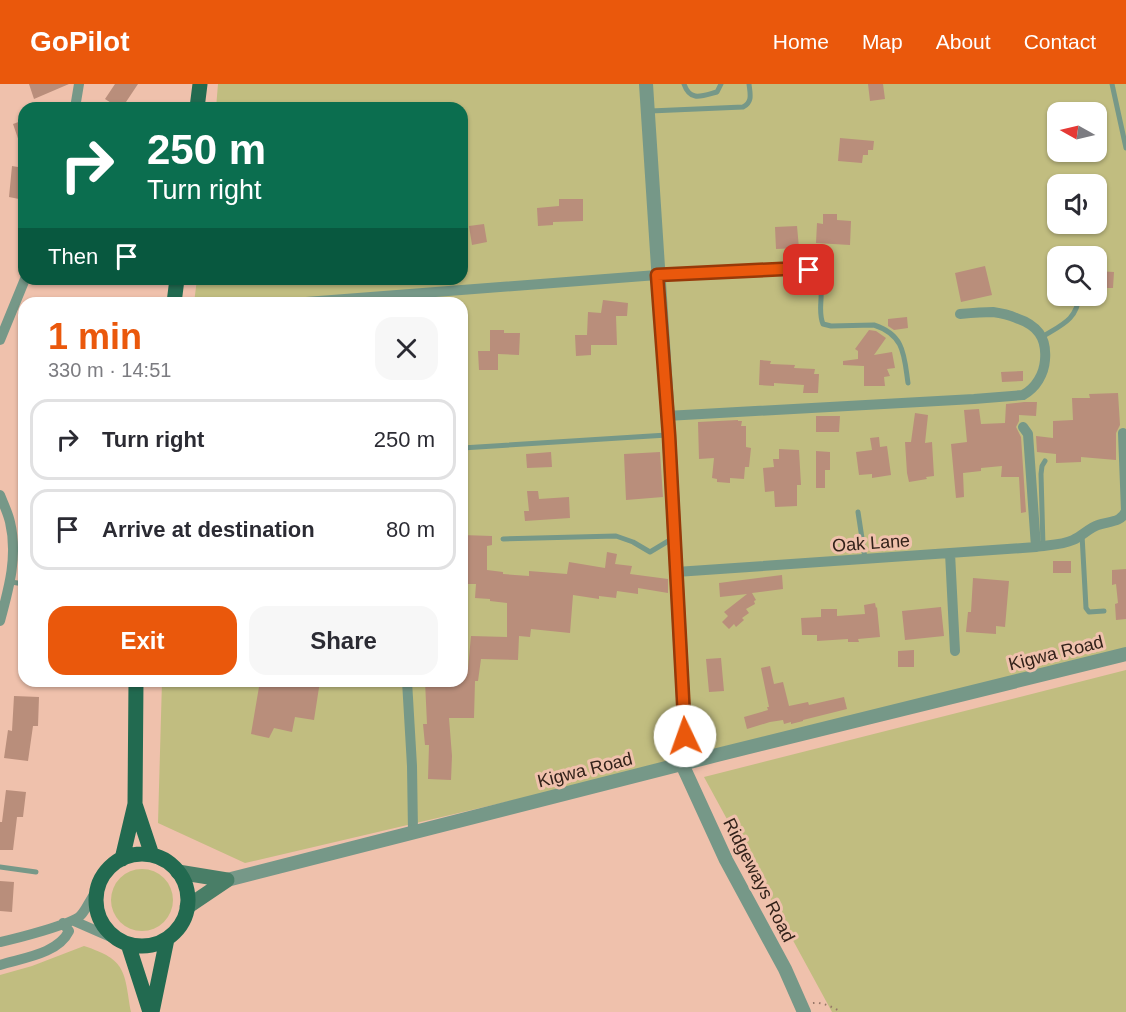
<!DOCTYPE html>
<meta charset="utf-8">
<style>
:root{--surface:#fff;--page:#f7f7f7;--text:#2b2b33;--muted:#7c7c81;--line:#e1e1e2;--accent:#ea580c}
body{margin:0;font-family:Helvetica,sans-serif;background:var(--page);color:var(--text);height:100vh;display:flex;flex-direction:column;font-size:22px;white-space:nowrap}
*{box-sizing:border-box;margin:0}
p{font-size:20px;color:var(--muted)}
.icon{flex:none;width:33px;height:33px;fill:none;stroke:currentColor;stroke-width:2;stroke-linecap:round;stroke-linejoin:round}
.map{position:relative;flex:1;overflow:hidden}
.side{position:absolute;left:18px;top:213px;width:450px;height:390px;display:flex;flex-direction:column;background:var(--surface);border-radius:18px;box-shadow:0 2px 4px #0004}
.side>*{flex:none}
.guide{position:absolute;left:18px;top:18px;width:450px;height:183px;border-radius:18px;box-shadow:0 2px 4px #0004;background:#0b6e4f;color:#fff;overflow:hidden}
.needle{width:39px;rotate:278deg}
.tools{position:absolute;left:1047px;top:18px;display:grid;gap:12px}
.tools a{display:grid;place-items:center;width:60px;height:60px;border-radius:12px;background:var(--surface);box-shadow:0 2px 4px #0004;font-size:30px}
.pin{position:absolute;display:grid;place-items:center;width:51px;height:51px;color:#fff;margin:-26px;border-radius:12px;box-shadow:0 3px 9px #0006}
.me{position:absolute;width:66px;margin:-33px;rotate:357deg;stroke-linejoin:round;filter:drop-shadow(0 0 4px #0008)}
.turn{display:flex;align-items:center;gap:21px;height:126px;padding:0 30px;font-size:27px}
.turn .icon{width:78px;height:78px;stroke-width:2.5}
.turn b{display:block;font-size:42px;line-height:51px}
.then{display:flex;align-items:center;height:57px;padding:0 30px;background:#0003;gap:12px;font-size:22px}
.round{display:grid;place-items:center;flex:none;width:63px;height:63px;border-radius:18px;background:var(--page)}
.headline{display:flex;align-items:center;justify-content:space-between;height:102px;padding:0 30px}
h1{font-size:36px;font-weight:700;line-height:45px;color:var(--accent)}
.button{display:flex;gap:12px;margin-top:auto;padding:12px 30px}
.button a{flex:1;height:69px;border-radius:18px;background:var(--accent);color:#fff;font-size:24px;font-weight:700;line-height:69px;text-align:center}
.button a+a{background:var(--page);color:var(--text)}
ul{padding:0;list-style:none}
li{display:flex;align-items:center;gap:18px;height:81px;margin:0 12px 9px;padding:0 18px;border:3px solid var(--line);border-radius:18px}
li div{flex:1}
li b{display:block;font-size:22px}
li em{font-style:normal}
header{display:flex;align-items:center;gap:36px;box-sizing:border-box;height:84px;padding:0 30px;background:var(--accent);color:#fff}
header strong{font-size:28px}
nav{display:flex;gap:33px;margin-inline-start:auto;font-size:21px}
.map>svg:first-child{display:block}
.green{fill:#c1bd80;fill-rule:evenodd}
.building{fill:#b98e7b}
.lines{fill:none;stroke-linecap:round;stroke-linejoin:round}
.path{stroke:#967667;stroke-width:2;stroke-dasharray:1.5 4.5;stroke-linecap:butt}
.service{stroke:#769888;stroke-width:5}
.minor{stroke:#769888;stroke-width:10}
.tertiary{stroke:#769888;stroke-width:14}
.secondary{stroke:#497e67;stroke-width:15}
.primary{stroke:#226a50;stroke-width:15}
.route-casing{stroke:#983908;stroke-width:15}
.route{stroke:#ea580c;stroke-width:10}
.labels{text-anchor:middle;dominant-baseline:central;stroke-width:6;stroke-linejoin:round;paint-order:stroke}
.street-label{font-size:18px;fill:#33221a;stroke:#efc1ac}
</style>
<header>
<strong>GoPilot</strong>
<nav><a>Home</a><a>Map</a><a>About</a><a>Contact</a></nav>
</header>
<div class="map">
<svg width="1126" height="928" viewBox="0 0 1126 928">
<rect width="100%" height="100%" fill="#efc1ac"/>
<path class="green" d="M218,0H1126V573L245,779L158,739L162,597H462V219H194L197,195H462V24H216ZM1058,28H1096V68H1058ZM1058,100H1096V140H1058ZM1058,172H1096V212H1058Z
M1126,586V928H832L704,693Z
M111 816a31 31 0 1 1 62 0a31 31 0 1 1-62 0Z
M84,862C127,876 124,887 131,928H0V891L32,882Z"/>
<path class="building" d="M29,0H69L34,15Z
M115,0H138L122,24H119L105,15Z
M868,0H883L885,15L870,17Z
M24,36V68L23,69L13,40Z
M840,54L874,57L873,66H868V71H863L862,79L838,77Z
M12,82L24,84V116L9,113Z
M559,115H583V137L553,138V141L538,142L537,124L559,122Z
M823,130H837V136L851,137L850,161L816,159L817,139L823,140Z
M484,140L487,158L472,161L469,142Z
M797,142L799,164L776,165L775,143Z
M985,182L992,211L961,218L955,189Z
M1096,187L1114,188L1113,204H1096Z
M603,216L628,219L627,232H616L617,261H591V271L576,272L575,251H587L588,228L601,229Z
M907,233L908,244L894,246L888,242V235Z
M490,246H504V249H520L519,271L498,270V286H479L478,267H490Z
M869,246L876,247L886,254L874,271L892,268L895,284L887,285L890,292L884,293L885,302H864V282L843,281V277L858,275V267L855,265Z
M760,276L771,277L770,280L795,281L794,284L815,285L814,290H819L818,309H803L804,301L774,299V302L759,301Z
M1023,287V297L1002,298L1001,288Z
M1118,309L1120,341L1116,349V376L1081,373V378L1056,379V370L1037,368L1036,352L1053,354V337L1073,336L1072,314H1090L1089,310Z
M1024,318H1037L1036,332L1019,331V337L1016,343L1021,353L1026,428L1021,429L1019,393H1001L1002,382L981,384V387L963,389L964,413L956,414L951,360L967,358L964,326L979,325L981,340L1005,339L1006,320Z
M915,329L928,331L925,359L932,358L934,392L926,393L927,395L909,398L907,389L905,358H911Z
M816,332H840L839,348H816Z
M738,336V337H742L741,342H746V363L751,364L749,383H745L744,395L730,394V399L717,398V395L712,394L714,374L699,375L698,338Z
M879,353L880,363L887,362L891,391L872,394V390L859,391L856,368L872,366L870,354Z
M779,365L799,366L801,401H797V422L775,423L774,407L765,408L763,384L774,383L773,375H779Z
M816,367L830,368V386H825V404H816Z
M551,368L552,383L527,384L526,370Z
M660,368L663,413L626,416L624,370Z
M527,407H538L539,415L569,413L570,434L525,437L524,427H529Z
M462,451L492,452V461L487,462V486L503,488V490L529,492V487L567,490L569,478L605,484L607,468L617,470L615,480L632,482L630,490L668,495V509L638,504V510L617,507L616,514L599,512V515L573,511L570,549L531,545L530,553L519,552L518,576L481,575L478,597H475L474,634H449L452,672L451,696L428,695L429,661H425L423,640H427L425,597H462V584L468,585L471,552L507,553V519L490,517V515L475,514L476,500H465V489H462Z
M1053,477H1071V489H1053Z
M1126,485V535L1116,536L1115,520L1118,519L1116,500L1112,501V486Z
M782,491L783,505L752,509L756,516L754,517L755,520L746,525L749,529L742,534L744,536L736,543L734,540L729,545L722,538L728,532L724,528L747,510L720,513L719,499Z
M973,494L1009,497L1005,543L996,542V550L966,548L968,528H971Z
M875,519L876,524L877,523L880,553L858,555L859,558H848V555L817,557V551H802L801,534L821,533V525H837V532L865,530L864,521Z
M941,523L944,552L905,556L902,527Z
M914,566V583H898V567Z
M721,574L724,607L709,608L706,575Z
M770,582L774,600L783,598L789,622L808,618L809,621L844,613L847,625L803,636V637L791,640V638L784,640L783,636L770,638L747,645L744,633L768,626L767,623H769L761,584Z
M260,597L281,599V597H320L314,636L295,633L292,648L274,644L269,654L251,650Z
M14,612L39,613L38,642H33L28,677L4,674L8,646L12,647Z
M6,706L26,708L23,733H17L13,766H0V738H2Z
M0,797L14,798L12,828L0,827Z"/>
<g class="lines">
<path class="path" d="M813,919C822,918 833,923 841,928"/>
<path class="service" d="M684,0C690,18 702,12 717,8L721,0
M1112,0L1126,64
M650,27L743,23C753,18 750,9 749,0
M660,191L803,184L816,189C827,209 816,223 823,240L831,242L874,241C905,251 904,272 908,299
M1042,253C1061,241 1077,236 1079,212
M462,364L667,351
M858,428L865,474
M1082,451L1086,524L1089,528L1104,527
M503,455L616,452L633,458L650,468L670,456L671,460
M1043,462L1041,390L1042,382L1045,377
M11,498L24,500
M0,783L36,788"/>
<path class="minor" d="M75,24L79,0
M293,219L657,191
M0,256L25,195
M666,332L974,315L1023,311C1036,304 1044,290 1045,276C1047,253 1037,241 1016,234C1009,231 1000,229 993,228C982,228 971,229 960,230
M1023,343L1028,350L1036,463
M0,411C3,419 8,429 10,438C18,472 9,504 0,537
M950,469L955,567
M676,488L1036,463C1048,461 1062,461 1073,456C1082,452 1089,444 1098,441C1109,437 1121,439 1126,427L1123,349
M407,597L412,682L413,748
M74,837L122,858
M0,858C14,855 74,840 81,831C88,823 89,816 97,807
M0,881C22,874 58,870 69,847L63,839"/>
<path class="tertiary" d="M646,0L669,351L685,652L682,680L726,776L785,885L804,928
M227,796L717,671L1126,570"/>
<path class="secondary" d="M178,788L227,796
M187,823L227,796"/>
<path class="primary" d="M197,24L200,0
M174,219L177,195
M135,720L152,771
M96 816a46 46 0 1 1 92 0a46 46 0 1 1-92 0Z
M122,775L135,720L136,597
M128,860L150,928
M152,928L167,855"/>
</g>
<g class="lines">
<g class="route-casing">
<path id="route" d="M685,652L669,351L657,191L803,184L809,186"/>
</g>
<use href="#route" class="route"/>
</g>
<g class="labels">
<g class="street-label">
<text transform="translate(871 459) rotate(-4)">Oak Lane</text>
<text transform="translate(1056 569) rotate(-14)">Kigwa Road</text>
<text transform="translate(585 686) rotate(-14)">Kigwa Road</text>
<text transform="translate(759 796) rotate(63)">Ridgeways Road</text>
</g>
</g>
</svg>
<div class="tools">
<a><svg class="needle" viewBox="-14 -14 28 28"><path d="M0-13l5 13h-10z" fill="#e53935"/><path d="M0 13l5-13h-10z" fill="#7c7c81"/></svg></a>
<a><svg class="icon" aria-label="sound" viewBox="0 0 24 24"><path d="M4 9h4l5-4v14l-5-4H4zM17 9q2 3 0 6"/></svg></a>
<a><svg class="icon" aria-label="search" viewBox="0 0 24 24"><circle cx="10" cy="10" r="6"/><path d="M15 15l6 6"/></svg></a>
</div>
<div class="pin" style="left:809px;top:186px;background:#d93025"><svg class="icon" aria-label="arrive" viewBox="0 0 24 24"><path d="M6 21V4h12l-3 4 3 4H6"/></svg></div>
<svg class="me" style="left:685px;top:652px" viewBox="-20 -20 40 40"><circle r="19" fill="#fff"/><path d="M0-13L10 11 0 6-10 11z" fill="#ea580c"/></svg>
<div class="guide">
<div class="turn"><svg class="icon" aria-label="right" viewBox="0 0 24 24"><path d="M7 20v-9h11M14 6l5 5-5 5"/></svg><div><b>250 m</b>Turn right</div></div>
<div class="then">Then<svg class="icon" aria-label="arrive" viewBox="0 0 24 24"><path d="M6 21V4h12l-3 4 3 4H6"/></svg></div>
</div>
<section class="side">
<div class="headline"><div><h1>1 min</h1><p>330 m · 14:51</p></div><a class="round"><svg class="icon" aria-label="close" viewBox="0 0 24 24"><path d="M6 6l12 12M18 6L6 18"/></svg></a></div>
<ul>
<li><svg class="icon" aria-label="right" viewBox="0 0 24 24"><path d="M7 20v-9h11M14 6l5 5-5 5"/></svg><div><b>Turn right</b></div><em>250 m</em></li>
<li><svg class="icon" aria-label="arrive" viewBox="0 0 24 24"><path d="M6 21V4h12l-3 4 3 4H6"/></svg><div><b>Arrive at destination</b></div><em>80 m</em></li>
</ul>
<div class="button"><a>Exit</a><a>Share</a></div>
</section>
</div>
